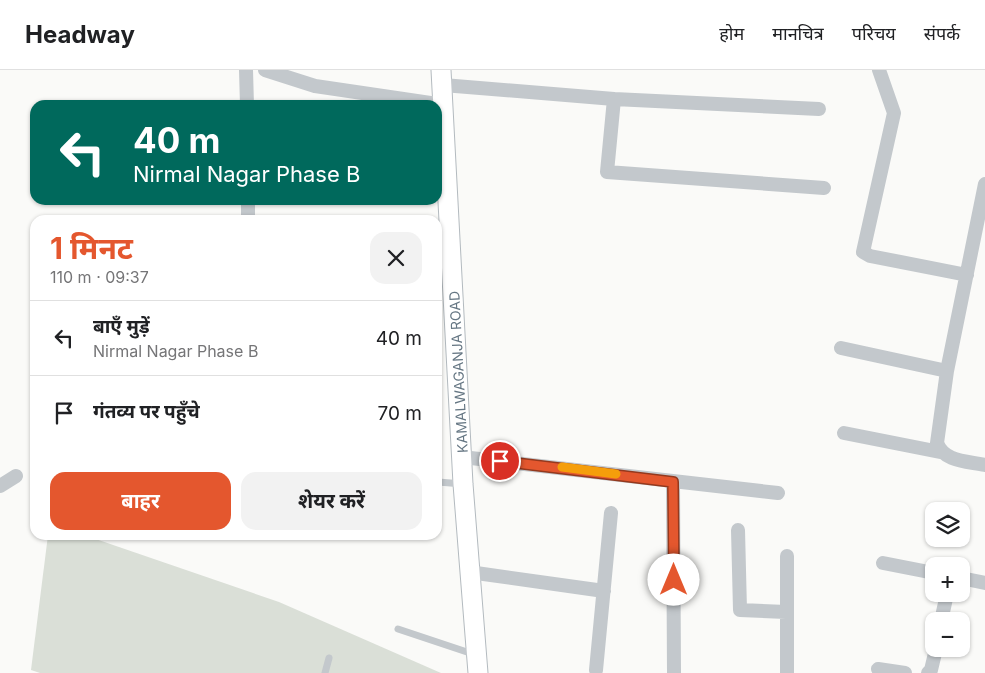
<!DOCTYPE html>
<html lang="hi">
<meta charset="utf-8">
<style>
:root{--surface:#fff;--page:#f2f2f2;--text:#202124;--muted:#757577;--line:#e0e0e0;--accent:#e4572e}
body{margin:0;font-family:Inter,"Noto Sans Devanagari",sans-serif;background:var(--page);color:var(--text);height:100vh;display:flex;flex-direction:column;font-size:19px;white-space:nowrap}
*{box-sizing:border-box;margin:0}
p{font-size:16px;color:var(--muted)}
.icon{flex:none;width:28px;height:28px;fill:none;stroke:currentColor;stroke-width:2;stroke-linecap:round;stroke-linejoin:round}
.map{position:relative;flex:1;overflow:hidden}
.side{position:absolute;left:30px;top:145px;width:412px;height:325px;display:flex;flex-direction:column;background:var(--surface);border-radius:15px;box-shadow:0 1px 4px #0004}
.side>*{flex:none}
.hud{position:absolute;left:30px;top:30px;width:412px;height:105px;border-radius:15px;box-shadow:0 1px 4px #0004;background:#00695c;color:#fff;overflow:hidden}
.fabs{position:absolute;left:925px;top:432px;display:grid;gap:10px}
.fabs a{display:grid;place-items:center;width:45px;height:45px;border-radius:10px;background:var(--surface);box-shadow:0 1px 4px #0004;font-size:25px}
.pin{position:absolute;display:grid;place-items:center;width:42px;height:42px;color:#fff;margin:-21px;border:2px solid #fff;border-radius:50%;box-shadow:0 1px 5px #0007}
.me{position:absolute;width:55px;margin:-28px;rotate:0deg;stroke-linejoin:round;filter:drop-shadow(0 0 4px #0008)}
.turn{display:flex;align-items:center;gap:18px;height:105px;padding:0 20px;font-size:22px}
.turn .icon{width:65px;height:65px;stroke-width:2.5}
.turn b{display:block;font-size:35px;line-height:42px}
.round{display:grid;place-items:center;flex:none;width:52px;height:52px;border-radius:15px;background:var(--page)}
.head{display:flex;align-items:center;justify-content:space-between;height:85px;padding:0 20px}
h1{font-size:30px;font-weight:700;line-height:38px;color:var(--accent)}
.action{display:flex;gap:10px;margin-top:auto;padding:10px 20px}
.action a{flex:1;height:58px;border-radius:15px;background:var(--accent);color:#fff;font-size:20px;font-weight:700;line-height:58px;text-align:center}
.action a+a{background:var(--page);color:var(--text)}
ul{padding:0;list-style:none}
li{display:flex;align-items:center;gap:15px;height:75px;padding:0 20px;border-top:1px solid var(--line)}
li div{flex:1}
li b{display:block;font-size:19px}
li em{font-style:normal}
header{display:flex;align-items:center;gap:30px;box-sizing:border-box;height:70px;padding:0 25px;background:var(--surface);border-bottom:1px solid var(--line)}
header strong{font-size:24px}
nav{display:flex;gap:28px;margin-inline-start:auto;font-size:18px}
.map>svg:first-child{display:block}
.green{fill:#dadfd7}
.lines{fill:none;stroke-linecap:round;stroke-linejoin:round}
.secondary-casing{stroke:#b3babf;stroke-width:21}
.service{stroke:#c3c8cc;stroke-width:7}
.minor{stroke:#c3c8cc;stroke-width:14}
.secondary{stroke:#fff;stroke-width:19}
.route-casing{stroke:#94391e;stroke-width:12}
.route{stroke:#e4572e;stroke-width:9}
.slow{stroke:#f59e0b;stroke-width:9}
.labels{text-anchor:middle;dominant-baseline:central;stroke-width:5;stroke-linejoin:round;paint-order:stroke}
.street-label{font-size:14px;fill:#657683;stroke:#fff}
</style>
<header>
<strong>Headway</strong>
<nav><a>होम</a><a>मानचित्र</a><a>परिचय</a><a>संपर्क</a></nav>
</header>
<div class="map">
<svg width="985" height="603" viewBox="0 0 985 603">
<rect width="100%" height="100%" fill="#fafaf8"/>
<path class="green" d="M48,465H84L279,532L441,603H40L31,600Z"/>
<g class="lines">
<g class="secondary-casing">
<path id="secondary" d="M441,0L463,414L478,603"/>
</g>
<path class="service" d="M438,412L463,414
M398,559L476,585
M325,603L329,588"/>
<path class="minor" d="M246,0L247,35
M265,0L315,16L444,35
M879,0L894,43L863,182L870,186L967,205
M443,15L614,29L819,39
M614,29L607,102L824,118
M985,114L947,301L937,373C944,392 967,391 985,395
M248,130V150
M841,278L947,301
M844,363L940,382
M462,387L778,423
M673,412L674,603
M0,416L16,406
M738,460L740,540L786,542
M787,486V603
M883,493L934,503
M469,502L604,521
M961,508L985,513
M941,551L947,524
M878,599L905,603
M596,600L611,443
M928,603L931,600L936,579"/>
<use href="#secondary" class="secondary"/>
</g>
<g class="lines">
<g class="route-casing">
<path id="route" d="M500,391L673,412L674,510"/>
</g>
<use href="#route" class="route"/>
<path class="slow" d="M562,397L616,404"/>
</g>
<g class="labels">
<g class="street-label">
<text transform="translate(458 302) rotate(-93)">KAMALWAGANJA ROAD</text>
</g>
</g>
</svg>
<div class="fabs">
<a><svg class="icon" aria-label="layers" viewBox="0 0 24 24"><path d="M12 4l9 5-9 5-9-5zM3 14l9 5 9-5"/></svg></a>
<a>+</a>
<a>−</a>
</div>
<div class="pin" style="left:500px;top:391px;background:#d93025"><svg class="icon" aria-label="arrive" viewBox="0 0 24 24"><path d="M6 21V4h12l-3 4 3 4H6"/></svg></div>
<svg class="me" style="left:674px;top:510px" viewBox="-20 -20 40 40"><circle r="19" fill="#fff"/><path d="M0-13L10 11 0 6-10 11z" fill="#e4572e"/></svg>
<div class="hud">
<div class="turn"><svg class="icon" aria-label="left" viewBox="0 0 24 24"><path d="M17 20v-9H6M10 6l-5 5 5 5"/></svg><div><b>40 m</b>Nirmal Nagar Phase B</div></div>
</div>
<section class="side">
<div class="head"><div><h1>1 मिनट</h1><p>110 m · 09:37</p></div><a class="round"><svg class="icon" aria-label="close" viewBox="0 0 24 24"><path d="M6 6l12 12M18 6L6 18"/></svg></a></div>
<ul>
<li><svg class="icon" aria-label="left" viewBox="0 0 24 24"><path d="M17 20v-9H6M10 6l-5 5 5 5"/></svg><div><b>बाएँ मुड़ें</b><p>Nirmal Nagar Phase B</p></div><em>40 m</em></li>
<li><svg class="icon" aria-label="arrive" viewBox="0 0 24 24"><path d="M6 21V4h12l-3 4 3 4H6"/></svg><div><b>गंतव्य पर पहुँचे</b></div><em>70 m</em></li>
</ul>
<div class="action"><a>बाहर</a><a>शेयर करें</a></div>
</section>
</div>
